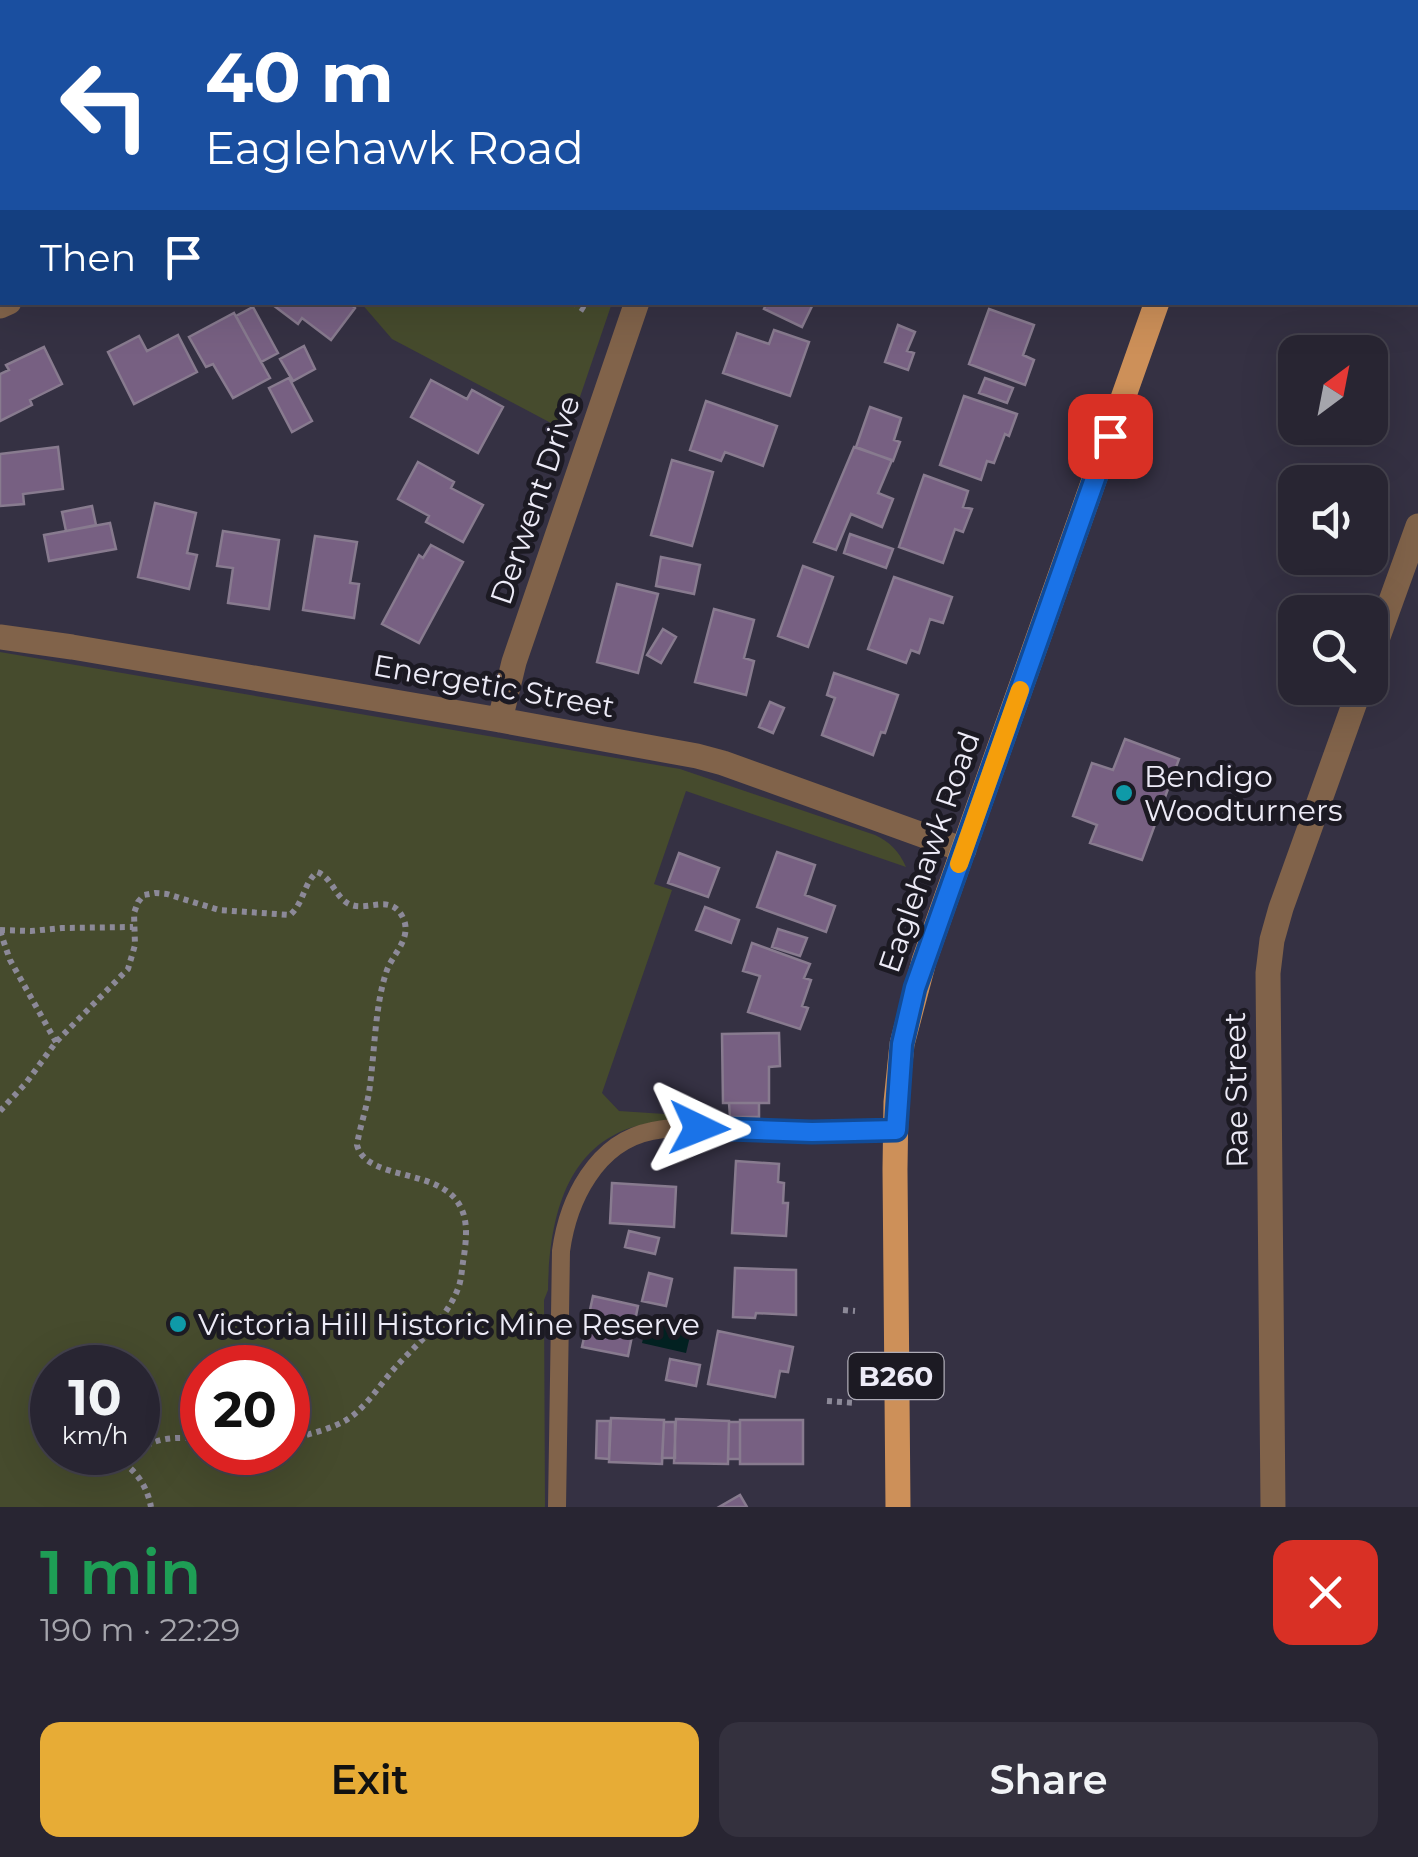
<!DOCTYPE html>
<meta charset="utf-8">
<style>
:root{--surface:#282532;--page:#34313e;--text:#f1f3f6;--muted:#a5a5ac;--line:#44424d;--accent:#e7ac36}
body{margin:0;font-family:Montserrat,sans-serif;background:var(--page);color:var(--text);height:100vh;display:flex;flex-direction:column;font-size:38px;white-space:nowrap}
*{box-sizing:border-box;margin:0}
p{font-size:32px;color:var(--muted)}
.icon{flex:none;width:55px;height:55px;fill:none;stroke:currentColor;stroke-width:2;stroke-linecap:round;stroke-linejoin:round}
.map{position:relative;height:1507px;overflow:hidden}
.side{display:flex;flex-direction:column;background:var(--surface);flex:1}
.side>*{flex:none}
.top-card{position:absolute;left:0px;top:0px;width:1420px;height:305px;box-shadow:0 10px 40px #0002,0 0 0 2px var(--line);background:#1a4fa0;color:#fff;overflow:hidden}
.needle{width:65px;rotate:32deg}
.buttons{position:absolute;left:1278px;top:335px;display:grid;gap:20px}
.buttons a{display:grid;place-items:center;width:110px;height:110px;border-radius:20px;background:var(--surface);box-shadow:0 10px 40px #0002,0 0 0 2px var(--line);font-size:50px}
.speed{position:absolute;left:30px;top:1345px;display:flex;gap:20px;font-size:50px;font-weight:700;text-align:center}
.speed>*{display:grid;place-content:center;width:130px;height:130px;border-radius:50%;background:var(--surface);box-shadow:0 10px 40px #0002,0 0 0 2px var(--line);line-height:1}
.speed small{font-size:25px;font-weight:400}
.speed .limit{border:15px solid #d22;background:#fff;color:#111}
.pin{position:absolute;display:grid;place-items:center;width:85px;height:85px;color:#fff;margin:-42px;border-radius:20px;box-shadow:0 5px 15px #0006}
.me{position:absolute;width:110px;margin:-55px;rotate:92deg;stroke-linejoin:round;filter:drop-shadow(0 0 8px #0008)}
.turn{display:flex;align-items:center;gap:35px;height:210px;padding:0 40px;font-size:45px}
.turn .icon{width:130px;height:130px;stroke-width:2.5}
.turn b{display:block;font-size:70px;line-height:85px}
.then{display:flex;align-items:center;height:95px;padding:0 40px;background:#0003;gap:20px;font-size:38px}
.round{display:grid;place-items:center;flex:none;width:105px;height:105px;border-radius:20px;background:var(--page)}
.headline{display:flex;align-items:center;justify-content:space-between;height:170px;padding:0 40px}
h1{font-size:60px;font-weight:600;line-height:75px;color:#1e9e55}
.action{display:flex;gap:20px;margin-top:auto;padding:20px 40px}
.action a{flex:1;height:115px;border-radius:20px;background:var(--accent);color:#111;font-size:40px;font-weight:600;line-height:115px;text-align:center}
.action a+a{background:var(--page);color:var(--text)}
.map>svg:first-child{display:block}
.green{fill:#464b2d;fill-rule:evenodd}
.water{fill:#022121}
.building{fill:#776082;stroke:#887b8f;stroke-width:2.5}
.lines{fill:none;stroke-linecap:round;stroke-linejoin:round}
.path{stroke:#8c8998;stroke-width:6;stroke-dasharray:5 5;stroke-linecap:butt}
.service{stroke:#81634a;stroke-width:18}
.minor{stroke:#81634a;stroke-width:25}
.primary{stroke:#cd9059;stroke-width:25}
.route-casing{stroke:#114b97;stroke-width:25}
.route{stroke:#1a73e8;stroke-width:18}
.slow{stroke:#f59e0b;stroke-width:18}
.culture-dot{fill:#0f9aa8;stroke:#1c1a23;stroke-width:4}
.labels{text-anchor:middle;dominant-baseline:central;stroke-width:10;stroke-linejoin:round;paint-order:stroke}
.shield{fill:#1c1a23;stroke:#aeacb7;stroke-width:2.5}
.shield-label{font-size:28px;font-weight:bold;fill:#edebf7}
.street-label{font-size:30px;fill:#edebf7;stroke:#1c1a23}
.poi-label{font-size:30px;fill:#edebf7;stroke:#1c1a23;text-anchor:start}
</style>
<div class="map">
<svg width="1418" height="1507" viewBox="0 0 1418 1507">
<rect width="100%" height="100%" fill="#353143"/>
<path class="green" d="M361,303H612L568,432L392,339Z
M0,652L680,769L875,835C890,842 899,851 906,867L686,791L654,884L672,890L602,1093L619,1111L804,1123H651C567,1136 549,1217 548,1290L544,1300L545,1507H0ZM52,1368H138V1452H52ZM202,1368H288V1452H202Z"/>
<path class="water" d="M647,1322L691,1332L686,1353L642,1343Z"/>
<path class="building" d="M1080,0H1151L1158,2H1079Z
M269,302H349L355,308L331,340L302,318L298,324Z
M814,302L802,327L764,309L767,302Z
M253,307L278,353L261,362L236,316Z
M989,309L1034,325L1023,355L1034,360L1025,385L969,364Z
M234,313L270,378L233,398L213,364L206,367L189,337Z
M898,325L915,332L907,351L914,353L908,370L885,362Z
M774,330L809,342L790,396L723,373L737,333L769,344Z
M178,335L197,372L134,404L108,352L139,336L147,351Z
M304,346L315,369L293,381L280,359Z
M44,347L62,384L30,400L32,405L0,421V374L9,370L6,365Z
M289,378L312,421L292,432L269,388Z
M985,378L1013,388L1007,403L979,393Z
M431,380L467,399L472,390L503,407L478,453L411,417Z
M964,396L1017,414L1009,436L1005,434L994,463L987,461L981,480L940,465Z
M706,401L777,426L763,466L725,452L721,461L690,450Z
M870,407L901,418L894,440L900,442L893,461L856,447Z
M58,447L63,489L23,494L24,504L0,506V454Z
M854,447L892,460L878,493L893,499L882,527L851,514L836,550L814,542Z
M672,460L713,472L692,546L651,535Z
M418,462L454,482L451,488L483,505L463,542L426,522L429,516L398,499Z
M924,475L968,491L963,507L972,509L963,532L955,529L943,563L899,547Z
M155,503L196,513L187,553L197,555L189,589L138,577Z
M92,506L96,525L66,531L62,512Z
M110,523L116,549L49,561L44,535Z
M223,531L279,540L269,609L228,603L233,568L217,566Z
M850,534L893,549L886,568L844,553Z
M315,536L357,542L350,583L359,584L354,618L303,610Z
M431,545L463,562L419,643L382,624L419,555L423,558Z
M661,557L700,565L694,594L656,586Z
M803,566L833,577L808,647L778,636Z
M894,577L952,597L943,623L930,619L919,653L911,650L906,663L868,649Z
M617,584L658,594L638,673L597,662Z
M714,609L754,620L744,658L754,661L746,695L695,682Z
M663,629L676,637L661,663L647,655Z
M834,673L898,695L885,733L881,732L873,755L822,735L835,698L827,695Z
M770,702L784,708L773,733L759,727Z
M1125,739L1179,759L1142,860L1090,843L1097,825L1073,816L1092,763L1113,770Z
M777,852L815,865L805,895L835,906L826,932L757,907Z
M679,853L719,868L708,897L668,883Z
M705,907L739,920L731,943L696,930Z
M778,929L807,938L800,956L772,947Z
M752,943L810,964L804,978L811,980L802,1006L808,1008L800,1029L748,1012L760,976L743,971Z
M779,1033L780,1066L769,1067V1103H723L722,1034Z
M729,1103H759V1117H730Z
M736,1161L779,1164L778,1182L784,1183L783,1203H788L786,1236L732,1233Z
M612,1183L676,1187L674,1227L610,1223Z
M629,1231L659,1238L655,1254L625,1247Z
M735,1268L796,1270V1315L756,1313L755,1318L733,1317Z
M649,1273L672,1279L666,1306L642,1301Z
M593,1296L638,1306L628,1356L582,1347Z
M718,1331L793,1347L788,1372L780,1371L775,1397L708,1384Z
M670,1359L700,1365L696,1386L666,1380Z
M611,1418L664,1420L662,1464L609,1462Z
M676,1419L729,1421L728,1464L674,1463Z
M740,1420H803V1464H740Z
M597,1421H610L609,1459L596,1458Z
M664,1422H675V1458H662Z
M729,1422H740V1459H728Z
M740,1495L747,1507H719Z"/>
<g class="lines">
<path class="path" d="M607,2L609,0
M572,302L586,311
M0,930L31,931L62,928L133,927
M0,931L10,960L56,1042
M0,1111L26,1083L56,1042L128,969L135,945L134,913L138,902L144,895L155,893L167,894L219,910L290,915C304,903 303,884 317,872C332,877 335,897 349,904C368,913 392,891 404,920C411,939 393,954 387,970C375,1004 375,1048 370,1085C368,1105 360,1125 357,1145C367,1183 444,1166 462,1210C468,1224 466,1241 464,1256C462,1266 462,1276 459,1286C447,1320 416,1344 393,1370C380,1385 368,1404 352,1416C335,1429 308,1434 288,1440
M843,1310L855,1311
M827,1401L856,1403
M138,1451C157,1436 179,1437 202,1439
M106,1452C130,1464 146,1480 151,1507"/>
<path class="service" d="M557,1507L561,1251C568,1200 596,1142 652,1131C688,1123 729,1129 766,1131C809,1132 852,1130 896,1130"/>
<path class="minor" d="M716,2V0
M0,306L9,302
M0,637L72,647L500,720L697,756L723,763L964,850
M1370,659L1418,526
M500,720L514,662L637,302
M1273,1507L1268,973L1272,940L1281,908L1360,688"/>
<path class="primary" d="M1263,2V0
M898,1507L895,1169L896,1102L902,1044L924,961L1157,302"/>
</g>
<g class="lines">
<g class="route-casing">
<path id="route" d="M699,1128L812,1132L896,1130L902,1044L915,988L1110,436"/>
</g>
<use href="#route" class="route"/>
<path class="slow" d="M959,864L1020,690"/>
</g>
<g class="culture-dot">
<circle cx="1124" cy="793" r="10"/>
<circle cx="178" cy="1324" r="10"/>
</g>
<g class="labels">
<rect class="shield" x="848.5" y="1353" width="95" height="46" rx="8"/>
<g class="shield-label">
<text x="896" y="1376">B260</text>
</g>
<g class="street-label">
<text transform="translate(535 500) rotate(-71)">Derwent Drive</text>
<text transform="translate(494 686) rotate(10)">Energetic Street</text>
<text transform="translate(929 852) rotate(-71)">Eaglehawk Road</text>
<text transform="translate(1236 1090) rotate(-91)">Rae Street</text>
</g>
<g class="poi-label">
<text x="1144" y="776">Bendigo<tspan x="1144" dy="34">Woodturners</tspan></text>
<text x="198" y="1324">Victoria Hill Historic Mine Reserve</text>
</g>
</g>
</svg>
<div class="buttons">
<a><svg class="needle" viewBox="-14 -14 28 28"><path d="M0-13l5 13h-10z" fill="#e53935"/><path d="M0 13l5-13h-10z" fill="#a5a5ac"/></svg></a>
<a><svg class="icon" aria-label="sound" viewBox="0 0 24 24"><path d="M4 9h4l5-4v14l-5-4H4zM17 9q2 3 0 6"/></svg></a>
<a><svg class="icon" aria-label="search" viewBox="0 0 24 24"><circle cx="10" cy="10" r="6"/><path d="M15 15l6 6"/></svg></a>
</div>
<div class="speed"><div>10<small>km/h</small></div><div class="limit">20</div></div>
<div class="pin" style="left:1110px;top:436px;background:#d93025"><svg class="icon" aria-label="arrive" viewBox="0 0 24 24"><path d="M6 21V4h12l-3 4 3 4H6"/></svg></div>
<svg class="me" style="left:699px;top:1128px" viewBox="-20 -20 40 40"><path d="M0-17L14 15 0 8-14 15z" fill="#1a73e8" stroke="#fff" stroke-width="4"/></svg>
<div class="top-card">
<div class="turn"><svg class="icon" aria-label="left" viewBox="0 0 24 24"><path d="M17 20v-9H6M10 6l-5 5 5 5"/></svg><div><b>40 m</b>Eaglehawk Road</div></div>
<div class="then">Then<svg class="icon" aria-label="arrive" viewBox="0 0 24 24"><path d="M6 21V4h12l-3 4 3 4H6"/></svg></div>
</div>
</div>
<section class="side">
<div class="headline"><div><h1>1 min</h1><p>190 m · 22:29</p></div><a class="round" style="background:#d93025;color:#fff"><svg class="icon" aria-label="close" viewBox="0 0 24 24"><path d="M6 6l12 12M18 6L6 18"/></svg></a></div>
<div class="action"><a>Exit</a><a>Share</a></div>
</section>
